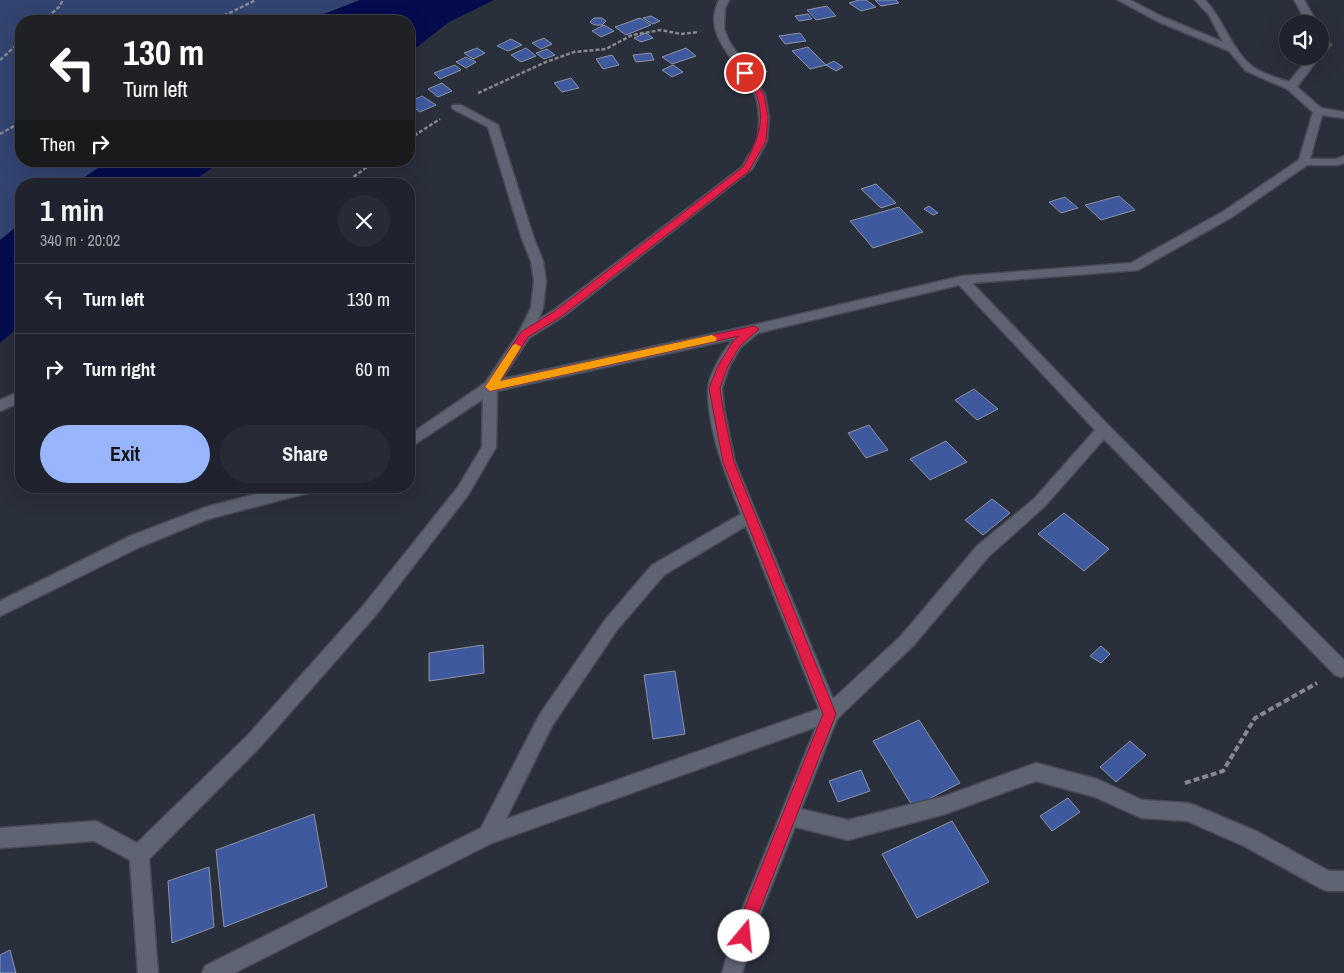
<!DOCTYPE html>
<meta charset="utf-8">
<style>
:root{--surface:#20232d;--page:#282b35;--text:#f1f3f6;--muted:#a2a4aa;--line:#3d4049;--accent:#98b5fd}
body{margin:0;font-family:"Archivo Narrow",sans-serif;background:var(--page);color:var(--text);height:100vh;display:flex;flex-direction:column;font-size:19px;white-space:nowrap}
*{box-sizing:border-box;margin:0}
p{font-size:16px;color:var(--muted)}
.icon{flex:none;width:28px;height:28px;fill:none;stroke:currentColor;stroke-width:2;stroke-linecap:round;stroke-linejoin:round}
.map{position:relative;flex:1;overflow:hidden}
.details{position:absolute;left:15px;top:178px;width:400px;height:315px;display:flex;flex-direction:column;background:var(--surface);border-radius:20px;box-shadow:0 5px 20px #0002,0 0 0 1px var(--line)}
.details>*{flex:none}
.top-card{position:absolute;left:15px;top:15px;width:400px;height:152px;border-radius:20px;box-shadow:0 5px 20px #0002,0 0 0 1px var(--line);background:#202124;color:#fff;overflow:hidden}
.buttons{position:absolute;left:1279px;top:15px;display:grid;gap:10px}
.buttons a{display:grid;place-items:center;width:50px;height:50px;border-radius:50%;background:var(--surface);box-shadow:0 5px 20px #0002,0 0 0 1px var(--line);font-size:25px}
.pin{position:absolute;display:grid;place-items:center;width:42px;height:42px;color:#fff;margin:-21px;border:2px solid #fff;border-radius:50%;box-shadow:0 1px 5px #0007}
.me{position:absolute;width:55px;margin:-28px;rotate:17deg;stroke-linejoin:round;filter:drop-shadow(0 0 4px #0008)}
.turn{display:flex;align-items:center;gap:18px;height:105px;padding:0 25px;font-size:22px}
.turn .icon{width:65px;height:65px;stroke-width:2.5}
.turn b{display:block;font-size:35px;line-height:42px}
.then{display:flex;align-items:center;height:48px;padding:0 25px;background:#0003;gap:10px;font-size:19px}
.round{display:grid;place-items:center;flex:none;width:52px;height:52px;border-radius:26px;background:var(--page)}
.overview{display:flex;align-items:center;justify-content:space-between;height:85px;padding:0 25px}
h1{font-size:30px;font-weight:800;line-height:38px}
.primary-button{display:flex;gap:10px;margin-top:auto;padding:10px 25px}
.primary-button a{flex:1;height:58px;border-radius:30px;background:var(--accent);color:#111;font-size:20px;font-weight:800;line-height:58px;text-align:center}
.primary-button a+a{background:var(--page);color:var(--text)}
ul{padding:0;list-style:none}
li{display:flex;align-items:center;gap:15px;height:70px;padding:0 25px;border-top:1px solid var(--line)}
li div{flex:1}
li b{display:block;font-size:19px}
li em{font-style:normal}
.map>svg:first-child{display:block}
.green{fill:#334471}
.water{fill:#050c4e}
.building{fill:#3f599f;stroke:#8d93a2}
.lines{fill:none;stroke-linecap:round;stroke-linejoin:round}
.minor-casing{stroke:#464b55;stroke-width:3}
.path-far1{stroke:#848893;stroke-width:2.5;stroke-dasharray:4 2;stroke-linecap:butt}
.path{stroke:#848893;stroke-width:4;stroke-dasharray:6 3;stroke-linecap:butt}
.minor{fill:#5e6472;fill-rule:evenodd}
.route{fill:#e11d48;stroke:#92132f}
.slow{fill:#f59e0b}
</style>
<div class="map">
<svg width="1344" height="973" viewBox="0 0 1344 973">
<rect width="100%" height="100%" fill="#2a2f3c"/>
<path class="green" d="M0,0H360L306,21H21V161H108L75,184H21V223L0,240Z"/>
<path class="water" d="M360,0H494L449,22L409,53V21H306Z
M108,161H222L189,184H75Z
M21,223V325L0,343V240Z"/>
<path class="building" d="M859,0H866L876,7L861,11L849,3Z
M875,0H896L899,3L881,6Z
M827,6L836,16L816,20L807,10Z
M808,14L812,19L799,21L795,16Z
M651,16L660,21L653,24L643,18Z
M594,18H602L606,21L602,25H594L590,22Z
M640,18L651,25L626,35L615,27Z
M604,25L614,31L601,37L592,31Z
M646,33L653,38L641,42L634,38Z
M800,33L806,41L785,44L779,36Z
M544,38L552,44L541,49L532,43Z
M511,39L522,45L508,51L497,46Z
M808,47L826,65L810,69L792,51Z
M477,48L485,53L473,59L464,53Z
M526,48L536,56L521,62L511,55Z
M686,48L696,56L672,64L662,57Z
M547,49L555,55L544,59L536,53Z
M651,53L654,60L636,62L633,55Z
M755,54L767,72L749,75L738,57Z
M612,55L619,65L603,69L596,59Z
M466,57L476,62L466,68L456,62Z
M834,61L843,67L836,71L826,65Z
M455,65L461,70L440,79L434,73Z
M673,65L683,72L672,77L662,70Z
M571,78L579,88L562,92L554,83Z
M442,83L452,91L438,97L428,89Z
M422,96L436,105L420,112L409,104V102Z
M876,184L896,203L881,208L861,189Z
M1119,196L1135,210L1101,220L1085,205Z
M1065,197L1078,208L1061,213L1049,202Z
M929,206L938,213L933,215L924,209Z
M899,207L923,232L873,248L850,221Z
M974,389L998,409L977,420L955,400Z
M869,425L888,450L866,458L848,433Z
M946,441L967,462L930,480L910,459Z
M992,499L1010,513L983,535L965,520Z
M1064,513L1109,549L1084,571L1038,534Z
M483,645L484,673L429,681V653Z
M1101,646L1110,654L1101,663L1090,656Z
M675,671L685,734L653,739L644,675Z
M919,720L960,783L913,807L873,741Z
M1130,741L1146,755L1116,782L1100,767Z
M861,770L870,791L838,802L829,781Z
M1068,798L1080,812L1052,831L1040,816Z
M314,814L327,887L224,927L216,850Z
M952,821L989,882L917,918L882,854Z
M209,867L214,927L172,943L168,881Z
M10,950L16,973H0V955Z"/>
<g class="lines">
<g class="minor-casing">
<path id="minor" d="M719,0H729L725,8L724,29L729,41L765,95L769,117L767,141L752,169L564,316L529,338L502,379L749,326L962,276L1131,263L1224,211L1299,160L1313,112L1287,89L1246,71L1229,51L1157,21L1118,0H1130L1163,17L1223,42L1209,15L1195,0H1205C1224,20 1232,51 1253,67C1263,74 1278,78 1289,82L1310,56H1320L1297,87L1321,108L1344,112V118L1322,115L1310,159H1336L1344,156V163L1338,165H1307L1232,217L1138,270L972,283L1109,426L1344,660V676L1341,677L1335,675L1104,439L1044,507L989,556L913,646L837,719L801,809L848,820L945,796L1036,763L1097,779L1142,800L1187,803L1194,805L1258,832L1329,871H1344V891H1327L1320,888L1244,846L1187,821L1141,818L1095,797L1036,781L945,814L848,840L795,827L759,917L742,973H722L739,917L816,727L492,843L234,973H202L205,966L481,828L540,714L605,620L652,565L741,514C726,475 708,432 708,390C708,376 724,348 734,339L497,391L496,447L468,495L375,616L260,747L149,859L158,973H138L130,860L94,841L0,848V828L96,821L137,843L248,735L363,606L458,487L482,447L483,399L409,448V435L485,383L518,334L531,308L534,281L531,261L522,239L488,127L453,109L452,107L453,105H461L498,125L534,239L543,261L546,281L543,308L538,320L554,310L742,167C746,159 754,149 757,140C760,128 760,107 755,95C742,63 700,38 719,0ZM959,285L1095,430L1034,499L977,546L901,636L833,699L735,462L724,409L722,388L730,365L741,347L758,333ZM746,526L819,709L506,819L552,726L617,630L664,575Z
M1294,0H1304L1318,24H1308Z
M1320,33L1323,34L1331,45L1323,53L1320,54Z
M21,391V402L0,411V400Z
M287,486H319L317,490L312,492L208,519L140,547L0,616V601L128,537L206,507Z"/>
</g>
<path class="path-far1" d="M43,21L59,7L63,0
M213,21L256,0
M0,60L21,41
M478,93L546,62L574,52L606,49L632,35L661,30L681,34L699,32
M0,134L21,122
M409,139L440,119
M344,184L375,161"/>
<path class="path" d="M1185,783L1223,771L1255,718L1317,683"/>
<use href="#minor" class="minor"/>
</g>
<path class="route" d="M742,72H748L764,95L768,117L766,141L749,171L562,316L528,337L500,381L754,326L759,329L740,346L728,366L720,388L723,409L734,462L836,714L757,917L749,941L744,943L738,941L736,936L741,917L823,714L723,462L709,388L718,366L733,341L739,336L490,391L485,387L521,332L555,311L743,167C756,144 766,124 757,96C754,88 746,80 741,73Z"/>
<path class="slow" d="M712,335L717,338L716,341L490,391L485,387L513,345L516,344L521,347L500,381Z"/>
</svg>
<div class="buttons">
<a><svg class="icon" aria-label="sound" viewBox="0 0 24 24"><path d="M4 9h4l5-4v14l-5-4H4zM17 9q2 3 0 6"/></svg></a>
</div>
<div class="pin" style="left:745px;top:73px;background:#d93025"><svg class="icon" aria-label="arrive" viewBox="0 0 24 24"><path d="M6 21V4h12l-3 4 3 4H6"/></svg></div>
<svg class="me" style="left:744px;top:936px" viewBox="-20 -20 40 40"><circle r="19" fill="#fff"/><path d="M0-13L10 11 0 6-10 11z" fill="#e11d48"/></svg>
<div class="top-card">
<div class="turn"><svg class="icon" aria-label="left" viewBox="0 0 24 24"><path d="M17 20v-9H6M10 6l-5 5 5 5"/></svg><div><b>130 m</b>Turn left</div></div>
<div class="then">Then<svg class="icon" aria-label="right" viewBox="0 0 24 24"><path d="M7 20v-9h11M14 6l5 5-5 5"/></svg></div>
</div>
<section class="details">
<div class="overview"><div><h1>1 min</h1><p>340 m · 20:02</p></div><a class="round"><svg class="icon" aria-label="close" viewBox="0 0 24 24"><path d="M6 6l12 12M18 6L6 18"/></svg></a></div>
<ul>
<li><svg class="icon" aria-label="left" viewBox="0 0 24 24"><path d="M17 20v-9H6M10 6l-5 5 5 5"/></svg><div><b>Turn left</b></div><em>130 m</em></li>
<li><svg class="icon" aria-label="right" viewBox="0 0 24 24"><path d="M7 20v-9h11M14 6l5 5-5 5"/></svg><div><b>Turn right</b></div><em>60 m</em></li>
</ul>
<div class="primary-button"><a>Exit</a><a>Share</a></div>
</section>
</div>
